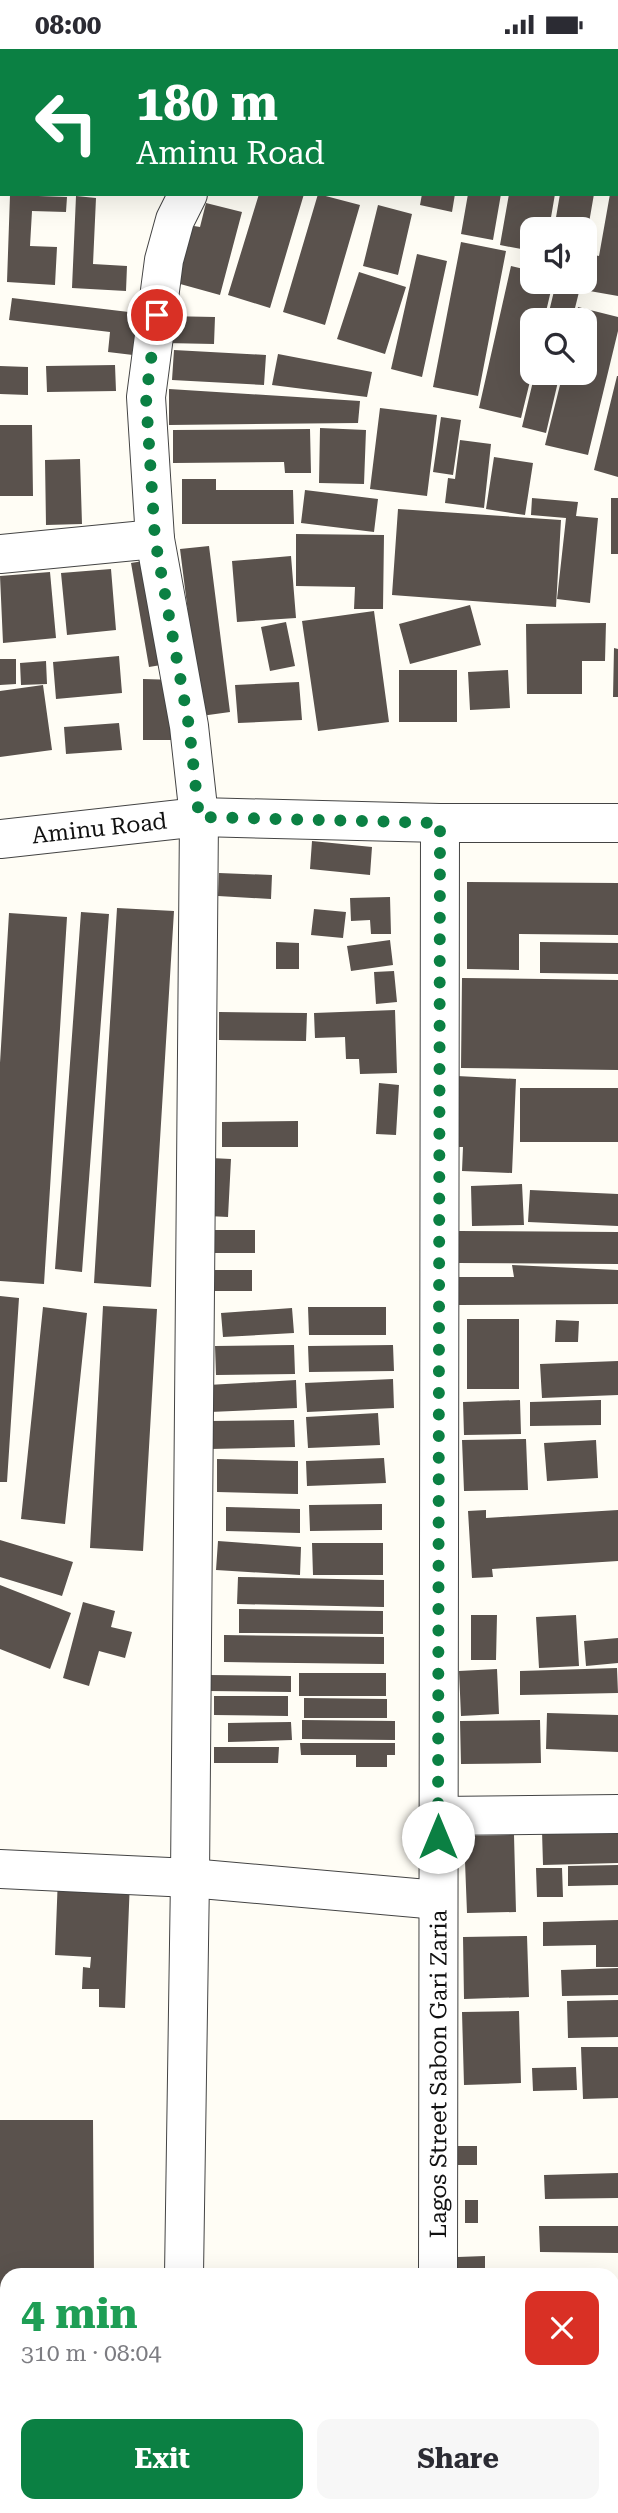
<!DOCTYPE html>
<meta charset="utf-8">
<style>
:root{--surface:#fff;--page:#f7f7f7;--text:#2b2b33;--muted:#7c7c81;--accent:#0b8043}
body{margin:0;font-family:"Roboto Serif",serif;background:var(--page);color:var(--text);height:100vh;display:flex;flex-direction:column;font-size:26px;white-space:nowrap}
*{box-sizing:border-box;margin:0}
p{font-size:23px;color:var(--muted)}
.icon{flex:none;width:38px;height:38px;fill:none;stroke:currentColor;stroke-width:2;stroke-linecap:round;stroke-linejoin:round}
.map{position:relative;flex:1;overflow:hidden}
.drawer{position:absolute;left:0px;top:2219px;width:620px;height:245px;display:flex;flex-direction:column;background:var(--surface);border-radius:21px 21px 0 0;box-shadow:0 7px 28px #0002}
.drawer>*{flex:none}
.hud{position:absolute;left:0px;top:0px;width:620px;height:147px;box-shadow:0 7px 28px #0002;background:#0b8043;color:#fff;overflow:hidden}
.fabs{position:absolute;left:520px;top:168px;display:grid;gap:14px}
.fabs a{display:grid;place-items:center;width:77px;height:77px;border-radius:14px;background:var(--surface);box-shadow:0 7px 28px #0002;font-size:35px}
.pin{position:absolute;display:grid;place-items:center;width:60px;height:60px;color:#fff;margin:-30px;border:4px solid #fff;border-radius:50%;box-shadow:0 2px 7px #0007}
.me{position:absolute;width:77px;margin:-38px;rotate:0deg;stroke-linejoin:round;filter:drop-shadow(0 0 5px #0008)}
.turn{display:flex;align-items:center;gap:24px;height:147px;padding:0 21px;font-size:32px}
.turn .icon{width:91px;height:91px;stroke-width:2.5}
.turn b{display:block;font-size:49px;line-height:60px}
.round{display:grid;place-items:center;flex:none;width:74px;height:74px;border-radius:14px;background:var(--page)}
.head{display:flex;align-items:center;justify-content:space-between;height:119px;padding:0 21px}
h1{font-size:42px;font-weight:700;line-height:52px;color:#1e9e55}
.primary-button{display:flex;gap:14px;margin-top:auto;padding:14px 21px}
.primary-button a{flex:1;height:80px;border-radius:14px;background:var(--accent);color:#fff;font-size:28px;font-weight:700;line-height:80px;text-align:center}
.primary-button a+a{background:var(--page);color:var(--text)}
.status{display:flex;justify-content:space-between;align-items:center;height:49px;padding:0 35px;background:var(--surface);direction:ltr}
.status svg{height:19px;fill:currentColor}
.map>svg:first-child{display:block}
.building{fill:#5a524d}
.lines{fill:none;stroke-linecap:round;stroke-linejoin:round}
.minor-casing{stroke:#444;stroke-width:40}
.tertiary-casing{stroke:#444;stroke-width:40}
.minor{stroke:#fff;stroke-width:38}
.tertiary{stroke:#fff;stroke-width:38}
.route{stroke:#0b8043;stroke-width:12;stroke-dasharray:0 21.6}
.labels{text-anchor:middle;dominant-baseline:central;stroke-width:7;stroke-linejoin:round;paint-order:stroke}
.street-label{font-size:23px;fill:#111;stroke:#fff}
</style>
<div class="status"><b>08:00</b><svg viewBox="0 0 49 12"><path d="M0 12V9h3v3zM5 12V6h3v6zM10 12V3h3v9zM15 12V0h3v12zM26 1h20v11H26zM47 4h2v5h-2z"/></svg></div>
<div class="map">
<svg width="618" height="2464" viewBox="0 0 618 2464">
<rect width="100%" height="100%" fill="#fffdf5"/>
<path class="building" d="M259,145H304L270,259L228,246Z
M318,145L360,156L325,276L283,263Z
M422,145H455L452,163L420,156Z
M468,145H501L493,191L461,185Z
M509,145H555L549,180H532V202L500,196Z
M560,145H594L586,191L584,180H554Z
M610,145H618V247L561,237L562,233H584V204L599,207Z
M10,146L67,148L66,163L32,162L30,197L57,198L55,236L7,233Z
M76,147L96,149L93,215L127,217L126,242L72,239Z
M206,154L242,163L220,246L173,233L188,176L200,178Z
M378,156L412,165L398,226L363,217Z
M461,193L506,202L478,347L433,338Z
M417,205L447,212L422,328L391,320Z
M511,217L532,222V233H553L544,271H532V324L521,369L479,359Z
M359,223L406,238L385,305L337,290Z
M555,238L579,243L572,271H547Z
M12,249L137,264L133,306L108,303L110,283L9,271Z
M578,258L618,268V282L588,406L545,396L563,324H584V271H575Z
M165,267L215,268L214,295L165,294Z
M174,301L266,306L264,336L172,331Z
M278,305L372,323L367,348L272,336Z
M115,316L116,342L47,343L46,317Z
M0,317L28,318V346L0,345Z
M535,324H560L546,384L522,378Z
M617,327H618V428L594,421Z
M169,340L360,352L358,374L169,376Z
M380,359L437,366L427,447L370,440Z
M441,368L461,371L453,426L433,423Z
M0,376H32L33,447H0Z
M320,379L366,381L364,435L319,434Z
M310,380L311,424H285L284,413L173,414V381Z
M460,391L491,395L484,459L445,454L448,429L455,430Z
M494,408L533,414L525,466L486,460Z
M80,410L82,475L46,476L45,411Z
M182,430H216V441H293L294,475H182Z
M305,441L378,450L374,483L301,474Z
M532,449L578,453L576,467L598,469L590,554L557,550L566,469L531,466Z
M611,449H618V505H611Z
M398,460L561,471L556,558L392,546Z
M296,485L384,486L383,560H354L355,538L296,537Z
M209,497L230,663L201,667L180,500Z
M291,507L296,569L237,573L232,512Z
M149,511L167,615L149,618L131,514Z
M111,520L116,581L67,586L61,524Z
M50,523L56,589L3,594L0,527Z
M470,556L481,596L410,615L399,575Z
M374,562L389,673L318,682L302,572Z
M286,573L295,617L270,622L261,578Z
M606,574L605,612H582V645H527L526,575Z
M614,599L618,600V648H613Z
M119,607L122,644L56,650L53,613Z
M0,610H16V635L0,636Z
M46,612L47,635L21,636L20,614Z
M399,621H457V673H399Z
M508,621L510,659L470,661L468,623Z
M143,630L176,631L177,691H143Z
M299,633L302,671L238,674L235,636Z
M43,636L52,701L0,708V642Z
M119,674L122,701L66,705L64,678Z
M312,792L372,798L370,826L310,820Z
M219,824L272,826L271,850L218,847Z
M467,833L618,834V886L519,885V921L467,920Z
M390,848L391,885H371L370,871L351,872L350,849Z
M117,859L174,862L151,1238L94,1234Z
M314,860L346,863L343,889L311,886Z
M81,863L109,865L82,1223L55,1220Z
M9,864L67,868L44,1235L0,1232V1014Z
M390,891L393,916L351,922L347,897Z
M276,893L299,894V920H276Z
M540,893L618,894V925L540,924Z
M394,922L397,953L376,955L374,923Z
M462,929L618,931V1021L461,1019Z
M395,961L397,1024L360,1025L359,1010H346L345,988L315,989L314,964Z
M219,963L307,964L306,992L219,991Z
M457,1027L516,1030L512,1124L462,1122L463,1098H453Z
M379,1034L399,1036L396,1086L376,1085Z
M520,1039H618V1093H520Z
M298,1072V1098H222V1073Z
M211,1109L231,1110L228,1168L208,1167Z
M522,1135L524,1176L472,1177L471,1137Z
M530,1141L618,1145V1177L528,1173Z
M212,1181H255V1204H213Z
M458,1182L618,1183V1215L457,1214Z
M512,1216L618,1221V1255L459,1256V1228H514Z
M211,1221H252V1242H210Z
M0,1247L19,1249L7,1433H0Z
M103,1257L157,1260L143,1502L90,1499Z
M43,1258L87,1264L65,1475L21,1470Z
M308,1258H386V1286H309Z
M292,1259L294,1284L223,1288L221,1264Z
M467,1270H519V1340H467Z
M556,1271L579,1272L578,1293H555Z
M294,1296L295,1325L216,1326L215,1297Z
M393,1296L394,1322L309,1323L308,1297Z
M618,1312V1346L542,1349L540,1315Z
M393,1330L394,1359L307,1363L305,1334Z
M296,1331L297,1359L210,1363L208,1336Z
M520,1351L521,1385L464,1386L463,1353Z
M601,1351V1376L530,1377V1353Z
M378,1364L380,1396L308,1399L306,1368Z
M294,1371L295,1398L210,1400L209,1372Z
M526,1390L528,1441L464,1442L462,1391Z
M596,1391L598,1429L547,1432L544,1394Z
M384,1409L386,1434L307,1437L306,1412Z
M217,1410L298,1412V1445L217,1443Z
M382,1455V1481L310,1482L309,1456Z
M226,1458L300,1460V1484L226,1482Z
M486,1461V1469L618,1461V1512L492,1520L493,1528L472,1529L468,1462Z
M0,1491L73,1513L62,1547L0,1528Z
M218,1492L301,1498L300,1526L216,1521Z
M312,1494H383V1526H313Z
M238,1528L384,1531V1558L237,1555Z
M0,1536L71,1564L50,1620L0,1600Z
M83,1553L115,1562L111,1578L132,1583L125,1609L99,1602L89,1637L63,1629Z
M239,1560L383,1562V1585L239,1584Z
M471,1566H497L496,1611H471Z
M576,1566L579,1617L539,1619L536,1568Z
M224,1586L384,1588V1615L224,1613Z
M618,1589V1614L586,1617L584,1592Z
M617,1619L618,1644L520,1646V1622Z
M497,1620L499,1665L461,1667L459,1622Z
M299,1624H386V1647H299Z
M209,1626L291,1627V1643L209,1642Z
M214,1647H288V1667L214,1666Z
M304,1649L387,1650V1669H304Z
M547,1664L618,1666V1703L546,1700Z
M302,1671L395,1672V1691L302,1690Z
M540,1671L541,1714L461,1715L460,1672Z
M291,1673L292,1691L228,1693V1674Z
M300,1694H395V1706H387V1718H356V1706H301Z
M214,1698H279L278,1714H214Z
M618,1780V1814L543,1816L542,1782Z
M514,1786L516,1863L467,1864L464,1787Z
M618,1816V1836L568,1837V1817Z
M536,1819H562L563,1848H537Z
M58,1827L130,1831L125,1959L99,1958V1940H82L83,1918L90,1919L91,1908L55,1906Z
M618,1871V1918H596V1896L543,1897V1873Z
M527,1887L529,1948L464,1950L463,1888Z
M618,1919V1946L562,1947L561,1921Z
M618,1951V1988L568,1989L567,1952Z
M519,1962L521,2034L464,2036L462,1963Z
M581,1998H618V2049L583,2050Z
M576,2018L577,2041L533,2042L532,2019Z
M0,2071H93L94,2226H7V2295H0Z
M455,2097H477V2116H455Z
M618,2124V2149L545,2150L544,2126Z
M465,2151H478V2174H465Z
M539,2177H618V2204L540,2203Z
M485,2207V2226H458V2208Z
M616,2282H618V2355H612Z
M612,2365H618V2402H612Z
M0,2413H6V2464H0Z
M612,2447H618V2464H464V2457H612Z
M24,2457H77V2464H23Z
M85,2457H130V2464H85Z"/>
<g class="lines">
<g class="minor-casing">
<g id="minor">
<path d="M250,2L251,0"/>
<path d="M0,505L155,490"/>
<path d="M438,1767L618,1765"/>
<path d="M0,1820L190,1829L438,1851"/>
<path d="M184,2226L190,1829L199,768L189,677L155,490L146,348L164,211L175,171L188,145"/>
<path id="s1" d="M438,2226L440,774"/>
<path d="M438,2457V2464"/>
<path d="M180,2464V2457"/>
</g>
</g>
<g class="tertiary-casing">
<g id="tertiary">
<path id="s2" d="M0,790L199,768L440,774H618"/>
</g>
</g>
<use href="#minor" class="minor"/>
<use href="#tertiary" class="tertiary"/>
</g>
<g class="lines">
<path class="route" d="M157,266L146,348L155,490L189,677L199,768L440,774L438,1788"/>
</g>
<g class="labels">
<g class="street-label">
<text stroke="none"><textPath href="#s2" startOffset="100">Aminu Road</textPath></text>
<text stroke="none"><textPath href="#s1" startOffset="201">Lagos Street Sabon Gari Zaria</textPath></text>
</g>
</g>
</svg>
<div class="fabs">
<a><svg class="icon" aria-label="sound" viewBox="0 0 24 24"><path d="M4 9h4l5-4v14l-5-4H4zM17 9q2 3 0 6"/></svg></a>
<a><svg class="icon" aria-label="search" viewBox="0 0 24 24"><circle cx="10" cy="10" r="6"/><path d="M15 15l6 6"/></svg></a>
</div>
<div class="pin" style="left:157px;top:266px;background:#d93025"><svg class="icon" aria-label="arrive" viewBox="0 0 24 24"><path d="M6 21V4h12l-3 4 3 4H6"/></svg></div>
<svg class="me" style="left:438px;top:1788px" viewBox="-20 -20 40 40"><circle r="19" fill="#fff"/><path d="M0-13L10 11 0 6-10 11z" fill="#0b8043"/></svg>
<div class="hud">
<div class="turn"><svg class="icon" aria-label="left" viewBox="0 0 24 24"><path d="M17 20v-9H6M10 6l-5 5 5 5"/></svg><div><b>180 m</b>Aminu Road</div></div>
</div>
<section class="drawer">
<div class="head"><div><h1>4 min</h1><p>310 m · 08:04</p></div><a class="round" style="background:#d93025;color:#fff"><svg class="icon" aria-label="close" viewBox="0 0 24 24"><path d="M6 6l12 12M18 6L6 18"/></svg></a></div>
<div class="primary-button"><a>Exit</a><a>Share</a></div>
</section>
</div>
